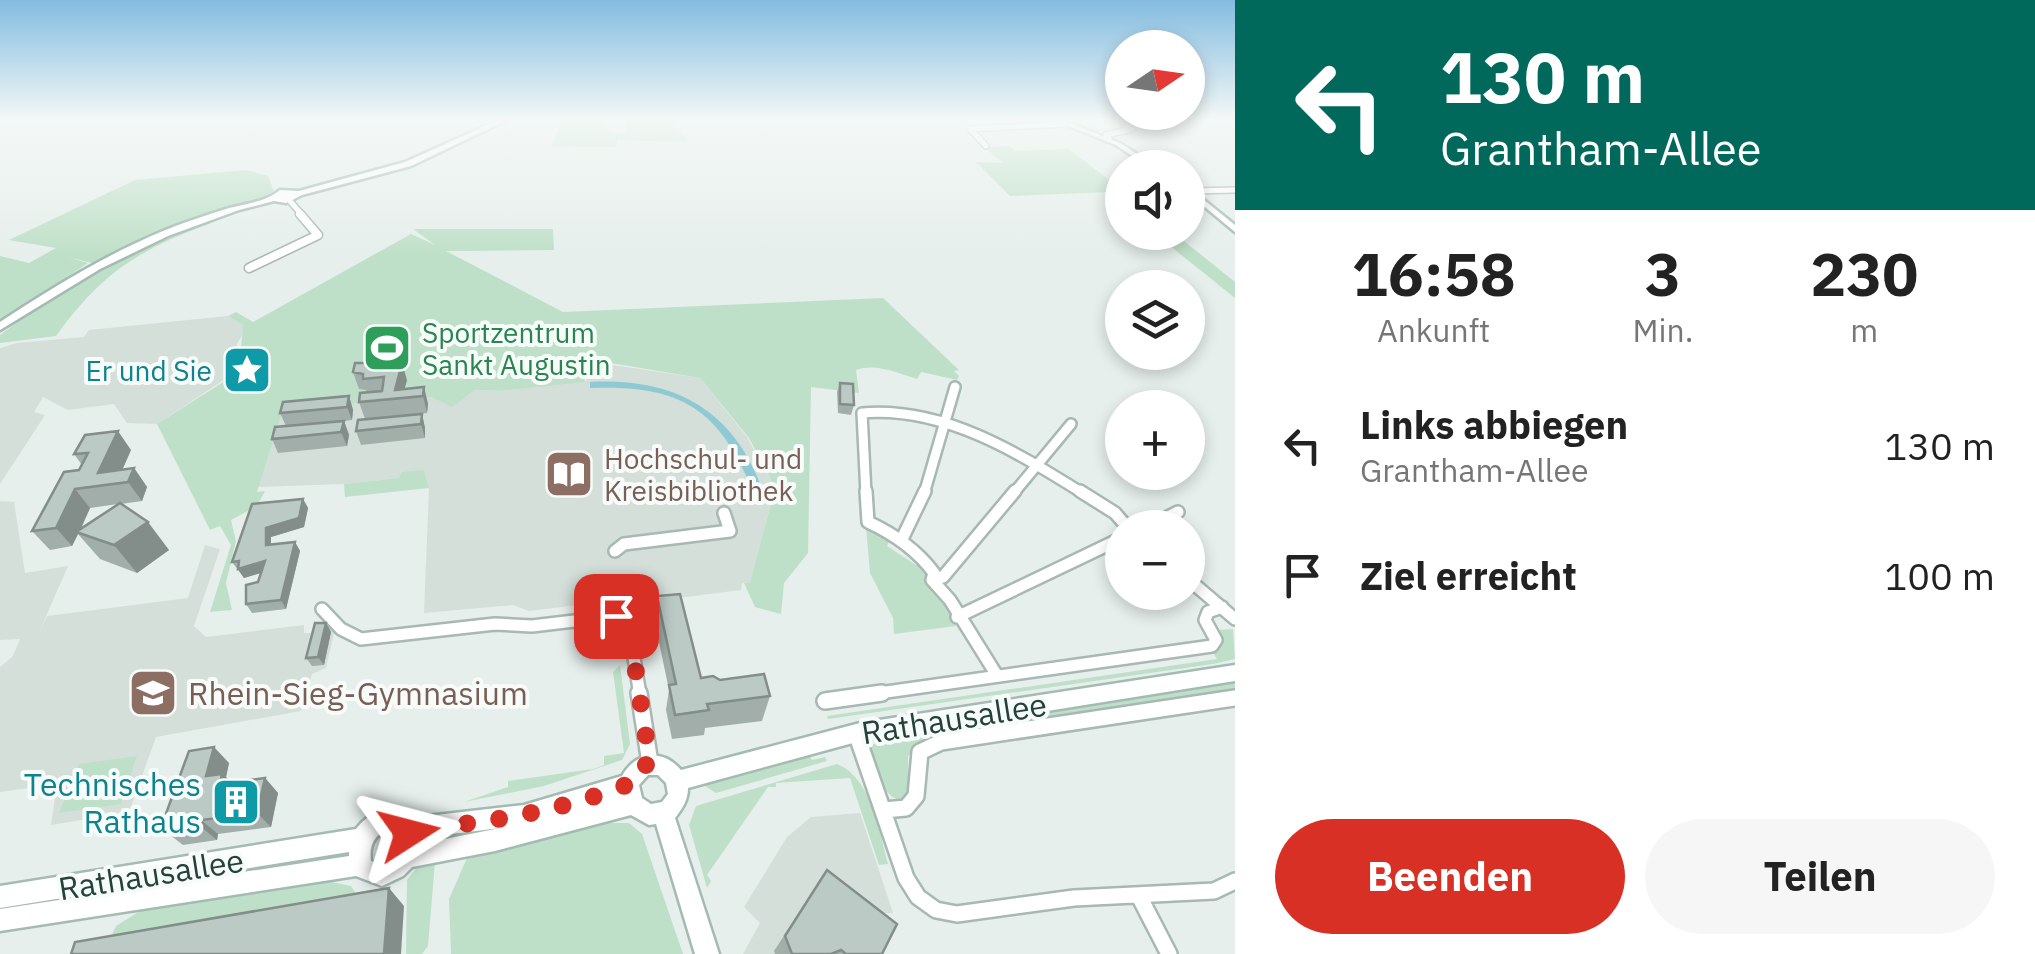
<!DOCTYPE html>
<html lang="de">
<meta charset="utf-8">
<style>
:root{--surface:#fff;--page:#f6f6f6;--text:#222;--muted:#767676;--accent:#d93025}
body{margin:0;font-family:"IBM Plex Sans",sans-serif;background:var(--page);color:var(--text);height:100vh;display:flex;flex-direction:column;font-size:38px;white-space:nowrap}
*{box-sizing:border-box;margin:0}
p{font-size:32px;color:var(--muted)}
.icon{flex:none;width:55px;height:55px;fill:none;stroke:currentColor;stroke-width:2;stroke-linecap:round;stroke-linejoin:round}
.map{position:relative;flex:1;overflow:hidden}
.details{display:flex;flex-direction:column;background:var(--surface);width:800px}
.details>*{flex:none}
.top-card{background:#00695c;color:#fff;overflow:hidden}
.needle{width:65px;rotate:77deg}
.tools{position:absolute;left:1105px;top:30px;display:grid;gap:20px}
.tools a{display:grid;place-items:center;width:100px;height:100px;border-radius:50%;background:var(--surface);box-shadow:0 5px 15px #0003;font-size:50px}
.pin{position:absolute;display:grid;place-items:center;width:85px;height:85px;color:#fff;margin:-42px;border-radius:20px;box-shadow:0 5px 15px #0006}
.me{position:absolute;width:110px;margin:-55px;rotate:81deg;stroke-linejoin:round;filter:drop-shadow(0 0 8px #0008)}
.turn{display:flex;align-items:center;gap:35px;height:210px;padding:0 40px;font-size:45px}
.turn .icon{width:130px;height:130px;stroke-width:2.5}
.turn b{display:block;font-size:70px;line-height:85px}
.eta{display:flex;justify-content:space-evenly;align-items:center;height:170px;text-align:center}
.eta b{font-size:60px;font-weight:700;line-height:70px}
.cta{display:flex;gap:20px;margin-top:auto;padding:20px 40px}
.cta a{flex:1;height:115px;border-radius:60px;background:var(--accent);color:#fff;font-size:40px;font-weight:700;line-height:115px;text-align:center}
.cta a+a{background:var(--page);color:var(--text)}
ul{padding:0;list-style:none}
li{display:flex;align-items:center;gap:30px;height:130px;padding:0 40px}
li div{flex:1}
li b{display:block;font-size:38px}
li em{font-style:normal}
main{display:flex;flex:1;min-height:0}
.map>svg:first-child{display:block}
.built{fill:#d4dfda}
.green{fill:#bfe0c8}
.water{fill:#8ec9d4}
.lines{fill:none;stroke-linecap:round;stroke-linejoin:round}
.street-far4-casing{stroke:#a8b8b2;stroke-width:8}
.street-far3-casing{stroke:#a8b8b2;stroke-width:11}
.street-far2-casing{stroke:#a8b8b2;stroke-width:14}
.street-far1-casing{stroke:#a8b8b2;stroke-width:16}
.street-casing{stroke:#a8b8b2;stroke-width:20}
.secondary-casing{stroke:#a4bbb3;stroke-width:5}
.street-far4{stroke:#fff;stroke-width:5}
.street-far3{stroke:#fff;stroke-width:8}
.street-far2{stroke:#fff;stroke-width:9}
.street-far1{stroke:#fff;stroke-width:11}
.street{stroke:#fff;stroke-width:15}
.secondary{fill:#fff;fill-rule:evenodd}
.wall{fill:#a1aea9;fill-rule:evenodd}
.shaded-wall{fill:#838d89}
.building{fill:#bbcac4;stroke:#838d89;stroke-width:2.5}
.route{stroke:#d93025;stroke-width:18;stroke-dasharray:0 32.4}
.labels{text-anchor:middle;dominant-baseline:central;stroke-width:8;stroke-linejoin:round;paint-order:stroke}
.leisure-label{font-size:28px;fill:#27864d;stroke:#f7fbf9;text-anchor:start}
.culture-label{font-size:28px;fill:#0d838f;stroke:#f7fbf9;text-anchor:end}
.education-label{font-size:28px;fill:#785e54;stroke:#f7fbf9;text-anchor:start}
.near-education-label{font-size:32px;fill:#785e54;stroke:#f7fbf9;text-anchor:start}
.near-street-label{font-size:32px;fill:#24423a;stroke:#f7fbf9}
.near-culture-label{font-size:32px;fill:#0d838f;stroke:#f7fbf9;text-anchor:end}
</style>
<main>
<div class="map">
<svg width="1235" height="954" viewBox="0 0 1235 954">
<rect width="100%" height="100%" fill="#e6efeb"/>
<path class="built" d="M228,316L243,325L244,332L237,344L233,374L157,424L127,423L114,404L68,410L43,397L34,412L45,415L0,484V348L17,343L84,337L89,330Z
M593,362L700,378L747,437L775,488L750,582L742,583L741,590L638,603L636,598L529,611L513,605L424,613L429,489L424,470L400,478L344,484L258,487L283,410L431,397L452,406L475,390L502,391L586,381Z
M0,501L14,502L25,573L68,566L40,630L47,616L188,598L205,545L220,549L194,626L206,637L304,625V633H311L331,626L335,629L326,668L312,674L301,711L156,737L129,812L51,825L57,784L0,792V667L13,656L20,639L0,640Z
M860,813L893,913L869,914L874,954H743L760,923L744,907L787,837L811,817Z"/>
<path class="green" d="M561,121H604L610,132L627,133L625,121H668L690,142L618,140L615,147L552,146Z
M1009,146L1015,151L1069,149L1122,190V205L1107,192L1010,196L976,162L1003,163L984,147Z
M246,170L268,176L274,191L260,200L201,215L92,263L67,257L88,263L0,322V256L29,263L56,248L9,240L135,180Z
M214,222C139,250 104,270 56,336L0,343V335C54,295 146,229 214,222Z
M413,229H553L554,250L446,251L563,312L883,298L959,370L954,371L959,376L957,380L921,372L917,379C896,373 877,363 856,370L859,393L811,387L808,553L784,583L781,614L755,607L744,583L750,582L775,488L749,438L700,378L593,360L584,382L502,391L475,390L452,407L431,397L283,410L257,492L265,491L257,506L231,520L236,541L226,583L232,610L210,612L231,545L220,526L210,530L157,424L239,372L243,325L228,316L236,312L253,322L411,234L435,245Z
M1154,233H1174L1235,282V298Z
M424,470L429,488L345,497L344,484L399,478L402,472Z
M866,527L891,538L887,546L916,565L920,561C927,569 925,574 930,583C939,599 949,608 956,626L894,634L893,618L870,573Z
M1233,629L1235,659L1213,664L828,719L827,716L1217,659L1211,650L1222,645L1218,630Z
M620,665L630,744L622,760L544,786L464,802L508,787V781L593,769L604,765V756L624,753L613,672Z
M1235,680V689L918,746L908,756V788L903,801C880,796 877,771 870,750L873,744L928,728Z
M137,756L121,804L59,813L79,764Z
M810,756L812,760L825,757L827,761L716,793L703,785Z
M837,764C872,778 879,832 888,864L879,865L850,778L776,783V787H768L707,875L711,881L707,888L689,825L696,806Z
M601,823H629L642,834L683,954H451L449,899L467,858Z
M435,862L428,946L422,954H406L407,880L418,866Z
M327,881L351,886L358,897L107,945L116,926L143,909Z"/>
<path class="water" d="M590,382C681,377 740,415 767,503H758C723,415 690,384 590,388Z"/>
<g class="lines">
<g class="street-far4-casing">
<path id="street-far4" d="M970,129L986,146
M971,129L1065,124
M1109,139L1106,135L1132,129L1122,121
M1190,191L1235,190
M289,200L303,216"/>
</g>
<g class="street-far3-casing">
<path id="street-far3" d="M249,268L318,235L300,214"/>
</g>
<g class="street-far2-casing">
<path id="street-far2" d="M866,494L862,413C944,406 1018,453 1084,494
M924,494L955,387
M1013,494L1071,424"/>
</g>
<g class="street-far1-casing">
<path id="street-far1" d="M866,491L868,522C894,534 917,550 934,573L932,580L950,600L996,674
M1080,491L1115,513L1128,528
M1146,528L1178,512
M902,539L925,491
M615,551L624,544L730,531L724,513
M1188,579L1235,619
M932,580L943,577L1015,491
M322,609L341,629L361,639L495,624L532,626L608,617L624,619L629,627L640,695
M957,617L1122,538
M865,695L1212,646L1216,640L1205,620L1208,612L1222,607"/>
</g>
<g class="street-casing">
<path id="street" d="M639,693L650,763
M825,701L882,693
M856,733L906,878L918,897L936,910L957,914L1074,898L1214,891L1235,881
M884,810L906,808L916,796L920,752L941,742L1235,698
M1139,896L1169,954"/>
</g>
<g class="secondary-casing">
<path id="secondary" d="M496,121H505L411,166L302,195L286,203L274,201L239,210L168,236L100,269L0,330V322C52,288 105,255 163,231C185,222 207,215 229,208C247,203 266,202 280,190L299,191L405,162Z
M1056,121H1065L1120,143L1159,168H1150L1116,145Z
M1188,187L1235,225V232L1188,193Z
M1235,665V681L860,741L688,788C688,801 682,809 675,818L719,954H695L656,824L649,825L631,815L495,851L412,867L403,876L382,886L356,876L0,931V909L349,856V852L0,908V886L356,829C370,810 390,806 410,818L524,805L622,776C636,751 663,749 681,770L860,723ZM648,775H658L666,783L668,794L662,802L651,804L642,798L639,785ZM500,828L420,844L419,838ZM387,830L398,835L397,850L382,864L371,861C369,847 373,836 387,830Z"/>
</g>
<use href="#street-far4" class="street-far4"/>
<use href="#street-far3" class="street-far3"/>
<use href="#street-far2" class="street-far2"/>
<use href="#street-far1" class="street-far1"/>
<use href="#street" class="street"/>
<use href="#secondary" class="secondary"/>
</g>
<path class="wall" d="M353,372L407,380L404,389L424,387L428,404L427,413L365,419L359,402L367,392L366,390L359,389Z
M840,383L854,405L851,415L838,413L837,392Z
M349,396L353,410L352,420L344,421L349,435L347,446L278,453L272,439L286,426L280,413Z
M422,414L425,428V438L361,445L356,431Z
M131,450L122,470L134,468L147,487L142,501L121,504L169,550L137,573L100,559L78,534L72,546L50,550L32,531L79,470L82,465L74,454ZM118,504L81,529L90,508Z
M303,499L308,508L304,527L271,537V545L295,542L300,551L286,609L252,613L246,604L258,582L261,573L244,578L232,562Z
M657,596L701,678L720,680L770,696L762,721L705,728L704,735L672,739L666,710L669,690L655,623Z
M326,623L331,632L324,665L312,666L306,658Z
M229,763L226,777L231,782L265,778L278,793L271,827L218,834L217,840L183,845L165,831L161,827Z
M827,870L882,954H775L774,951Z"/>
<path class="shaded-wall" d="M402,363L407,380L402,398L395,390Z
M424,387L428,404L427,413L423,396Z
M349,396L353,410L352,420L347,407Z
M422,414L425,428V438L421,424Z
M344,421L349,435L347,446L341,432Z
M118,431L131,450L116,484L98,473Z
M134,468L147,487L142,501L128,482Z
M75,489L90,508L79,532H76L78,534L72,546L56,528Z
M303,499L308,508L304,527L271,537V555L266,545V528Z
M148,522L169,550L137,573L114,545Z
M295,542L300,551L286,609L281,600Z
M265,561L270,570L244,578L238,569Z
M326,623L331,632L324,665L318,657Z
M214,747L229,763L226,777L238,789L235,799L206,776Z
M265,778L278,793L271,827L257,813Z
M201,820L218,834L217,840L200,826Z
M389,888L404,906L401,954H384Z"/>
<path class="building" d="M355,363H402L395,390L424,387L423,396L359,402L360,393L382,391L384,377L363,379V374L353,372Z
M840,383L853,384L854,405L840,404Z
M349,396L347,407L280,413L283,402Z
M422,414L421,424L356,431L358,420Z
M344,421L341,432L272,439L275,427Z
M118,431L98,473L134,468L128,482L75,489L56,528L32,531L64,472L79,470L88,453L74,454L85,435Z
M303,499L299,518L266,528V545L295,542L281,600L246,604V585L258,582L265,561L238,569L239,561L232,562L252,504Z
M120,503L148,522L114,545L76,532Z
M680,594L701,678L713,676L720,680L764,674L770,696L707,704L709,710L675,715L669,685L676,684L657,596Z
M315,623H326L318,657L306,658Z
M214,747L206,776L222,774L220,784L265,778L257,813L201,820L200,826L165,831L166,826L161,827L189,751Z
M827,870L897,924L882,954H846L841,950L831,954H792L785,936Z
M389,888L384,954H71L75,942Z"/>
<linearGradient id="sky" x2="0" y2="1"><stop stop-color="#84bce0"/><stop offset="0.47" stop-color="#f4f8f6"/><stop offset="1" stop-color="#f4f8f6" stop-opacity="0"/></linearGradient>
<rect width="1235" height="255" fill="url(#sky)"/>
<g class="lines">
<path class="route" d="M409,833L407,829C483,824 558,812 629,784L635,770L650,763L629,627L624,619L616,616"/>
</g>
<defs>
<g id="stadium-square" transform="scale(2.5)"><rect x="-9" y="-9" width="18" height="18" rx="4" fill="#2e9e5b" stroke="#f7fbf9"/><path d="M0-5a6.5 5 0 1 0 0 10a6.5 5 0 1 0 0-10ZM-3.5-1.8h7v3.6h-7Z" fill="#fff"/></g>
<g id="sight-square" transform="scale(2.5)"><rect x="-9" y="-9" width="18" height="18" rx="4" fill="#0f9aa8" stroke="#f7fbf9"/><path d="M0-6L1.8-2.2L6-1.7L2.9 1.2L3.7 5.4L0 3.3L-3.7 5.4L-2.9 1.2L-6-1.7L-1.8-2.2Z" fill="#fff"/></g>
<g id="library-square" transform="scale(2.5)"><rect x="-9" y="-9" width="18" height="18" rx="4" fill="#8d6e63" stroke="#f7fbf9"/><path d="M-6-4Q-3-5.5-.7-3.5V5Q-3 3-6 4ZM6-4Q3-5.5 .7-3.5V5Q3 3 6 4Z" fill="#fff"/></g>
<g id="school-square" transform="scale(2.5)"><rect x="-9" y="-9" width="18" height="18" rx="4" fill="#8d6e63" stroke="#f7fbf9"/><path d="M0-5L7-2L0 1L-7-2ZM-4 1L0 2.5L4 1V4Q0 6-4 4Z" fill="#fff"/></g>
<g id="building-square" transform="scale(2.5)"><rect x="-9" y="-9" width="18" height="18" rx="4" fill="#0f9aa8" stroke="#f7fbf9"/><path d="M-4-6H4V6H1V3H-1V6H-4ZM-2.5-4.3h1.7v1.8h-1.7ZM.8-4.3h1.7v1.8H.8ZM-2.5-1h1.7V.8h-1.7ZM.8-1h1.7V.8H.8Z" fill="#fff"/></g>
</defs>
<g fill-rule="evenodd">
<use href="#stadium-square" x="387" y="348"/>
<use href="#sight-square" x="247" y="370"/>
<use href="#library-square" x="569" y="474"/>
<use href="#school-square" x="153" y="693"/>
<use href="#building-square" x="236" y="802"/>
</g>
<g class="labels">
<g class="leisure-label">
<text x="422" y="332">Sportzentrum<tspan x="422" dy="32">Sankt Augustin</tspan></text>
</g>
<g class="culture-label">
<text x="212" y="370">Er und Sie</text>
</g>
<g class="education-label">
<text x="604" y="458">Hochschul- und<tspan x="604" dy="32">Kreisbibliothek</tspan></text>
</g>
<g class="near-education-label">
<text x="188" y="693">Rhein-Sieg-Gymnasium</text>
</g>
<g class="near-street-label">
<text transform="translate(954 718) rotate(-9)">Rathausallee</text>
<text transform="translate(151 874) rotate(-9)">Rathausallee</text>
</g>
<g class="near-culture-label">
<text x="201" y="784">Technisches<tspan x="201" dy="37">Rathaus</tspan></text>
</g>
</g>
</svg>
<div class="tools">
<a><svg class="needle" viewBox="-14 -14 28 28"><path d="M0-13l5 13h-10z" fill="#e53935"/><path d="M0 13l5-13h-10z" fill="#767676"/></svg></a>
<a><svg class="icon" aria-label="sound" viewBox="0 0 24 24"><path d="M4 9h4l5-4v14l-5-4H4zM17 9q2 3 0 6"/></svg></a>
<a><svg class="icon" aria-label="layers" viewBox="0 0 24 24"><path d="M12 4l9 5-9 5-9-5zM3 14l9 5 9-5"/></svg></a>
<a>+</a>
<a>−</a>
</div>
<div class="pin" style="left:616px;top:616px;background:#d93025"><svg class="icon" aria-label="arrive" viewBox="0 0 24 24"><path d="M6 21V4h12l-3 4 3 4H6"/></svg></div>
<svg class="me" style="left:409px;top:833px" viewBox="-20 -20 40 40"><path d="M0-17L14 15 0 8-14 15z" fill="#d93025" stroke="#fff" stroke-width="4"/></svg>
</div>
<section class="details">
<div class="top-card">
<div class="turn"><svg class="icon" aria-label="left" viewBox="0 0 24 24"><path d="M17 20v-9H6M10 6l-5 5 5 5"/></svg><div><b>130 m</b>Grantham-Allee</div></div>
</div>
<div class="eta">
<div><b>16:58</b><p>Ankunft</p></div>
<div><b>3</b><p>Min.</p></div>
<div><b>230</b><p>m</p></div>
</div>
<ul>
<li><svg class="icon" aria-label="left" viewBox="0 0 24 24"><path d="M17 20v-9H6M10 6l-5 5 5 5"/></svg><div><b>Links abbiegen</b><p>Grantham-Allee</p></div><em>130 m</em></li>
<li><svg class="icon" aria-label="arrive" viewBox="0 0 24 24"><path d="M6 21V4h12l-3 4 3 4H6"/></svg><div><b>Ziel erreicht</b></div><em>100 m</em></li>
</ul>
<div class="cta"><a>Beenden</a><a>Teilen</a></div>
</section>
</main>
